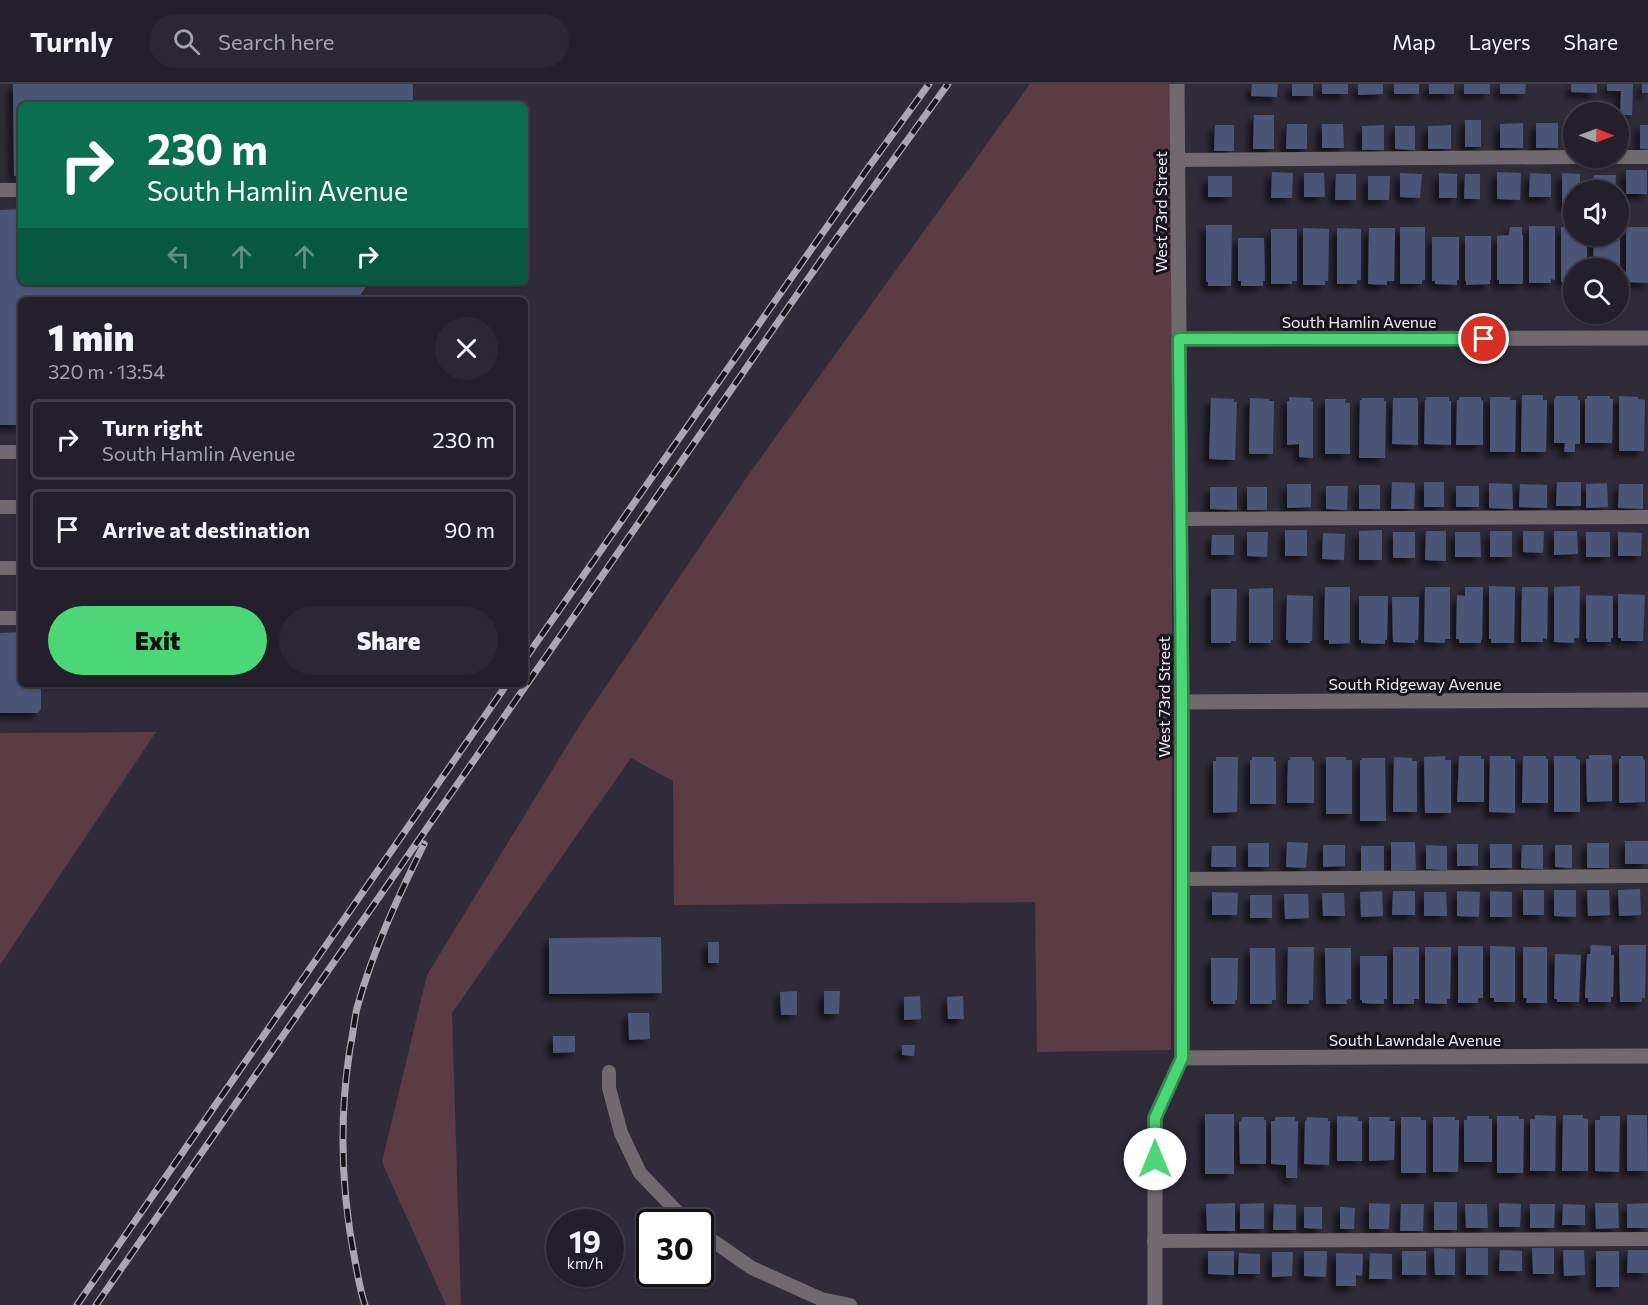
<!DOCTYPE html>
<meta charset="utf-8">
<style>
:root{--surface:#24202b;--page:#2c2833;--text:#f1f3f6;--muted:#a3a3a9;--line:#413e47;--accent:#4dd676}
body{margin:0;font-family:Commissioner,sans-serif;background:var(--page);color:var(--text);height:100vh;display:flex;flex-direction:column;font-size:22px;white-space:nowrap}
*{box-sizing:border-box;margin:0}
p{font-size:20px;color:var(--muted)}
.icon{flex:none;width:33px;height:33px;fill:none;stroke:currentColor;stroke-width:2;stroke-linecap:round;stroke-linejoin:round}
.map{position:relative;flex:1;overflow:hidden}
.drawer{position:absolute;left:18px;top:213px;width:510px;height:390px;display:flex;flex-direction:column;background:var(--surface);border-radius:9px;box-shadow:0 2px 4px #0004,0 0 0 2px var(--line)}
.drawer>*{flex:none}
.top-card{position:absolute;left:18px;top:18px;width:510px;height:183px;border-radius:9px;box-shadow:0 2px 4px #0004,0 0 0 2px var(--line);background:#0b6e4f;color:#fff;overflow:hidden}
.needle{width:39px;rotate:91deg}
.fabs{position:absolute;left:1563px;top:18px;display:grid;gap:12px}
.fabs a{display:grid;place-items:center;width:66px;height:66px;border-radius:50%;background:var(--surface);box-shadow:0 2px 4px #0004,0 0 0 2px var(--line);font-size:30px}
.speed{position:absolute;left:546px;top:1125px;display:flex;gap:12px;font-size:30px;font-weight:700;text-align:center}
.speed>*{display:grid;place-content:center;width:78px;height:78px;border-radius:50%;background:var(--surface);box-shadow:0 2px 4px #0004,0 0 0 2px var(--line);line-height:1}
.speed small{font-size:15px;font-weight:400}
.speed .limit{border:3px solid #111;border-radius:9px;background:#fff;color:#111}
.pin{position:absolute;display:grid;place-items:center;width:51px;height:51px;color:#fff;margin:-26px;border:3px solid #fff;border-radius:50%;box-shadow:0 2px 6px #0007}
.me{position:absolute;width:66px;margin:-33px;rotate:0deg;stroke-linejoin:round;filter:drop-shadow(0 0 4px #0008)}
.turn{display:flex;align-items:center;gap:21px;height:126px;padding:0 30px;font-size:27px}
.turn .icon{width:78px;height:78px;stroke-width:2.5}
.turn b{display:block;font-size:42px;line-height:51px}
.lanes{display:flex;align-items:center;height:57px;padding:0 30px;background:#0003;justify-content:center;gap:30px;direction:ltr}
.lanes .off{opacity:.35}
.round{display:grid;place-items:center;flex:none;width:63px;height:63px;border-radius:32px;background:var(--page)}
.headline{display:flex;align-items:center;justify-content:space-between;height:102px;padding:0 30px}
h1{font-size:36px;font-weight:800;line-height:45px}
.action{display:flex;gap:12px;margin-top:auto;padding:12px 30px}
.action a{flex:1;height:69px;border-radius:36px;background:var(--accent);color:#111;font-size:24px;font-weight:800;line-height:69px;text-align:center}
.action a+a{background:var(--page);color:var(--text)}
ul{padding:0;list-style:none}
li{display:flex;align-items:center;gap:18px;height:81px;margin:0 12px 9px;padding:0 18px;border:3px solid var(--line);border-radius:9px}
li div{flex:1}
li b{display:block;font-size:22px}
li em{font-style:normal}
header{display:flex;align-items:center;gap:36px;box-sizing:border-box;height:84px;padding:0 30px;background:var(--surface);border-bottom:2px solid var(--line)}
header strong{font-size:28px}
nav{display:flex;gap:33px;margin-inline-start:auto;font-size:21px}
.search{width:420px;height:54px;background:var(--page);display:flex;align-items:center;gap:15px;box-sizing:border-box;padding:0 21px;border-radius:33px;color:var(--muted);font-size:22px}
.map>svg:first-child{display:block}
.green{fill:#5b3c44}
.building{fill:#4b5578;filter:url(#shadow)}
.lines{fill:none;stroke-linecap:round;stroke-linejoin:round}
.lane{stroke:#706a6f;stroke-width:14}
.street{stroke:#706a6f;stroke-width:15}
.rail-casing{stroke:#aba7b2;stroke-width:7}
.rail{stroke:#17151b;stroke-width:4.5;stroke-dasharray:14;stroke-linecap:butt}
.route-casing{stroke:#328b4d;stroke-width:15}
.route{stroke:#4dd676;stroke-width:10}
.labels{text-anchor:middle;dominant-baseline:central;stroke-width:6;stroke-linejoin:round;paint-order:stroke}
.street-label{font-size:16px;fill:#efecf5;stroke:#17151b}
</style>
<header>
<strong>Turnly</strong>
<div class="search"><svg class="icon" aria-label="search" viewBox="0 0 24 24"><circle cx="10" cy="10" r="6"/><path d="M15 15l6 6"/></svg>Search here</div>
<nav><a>Map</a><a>Layers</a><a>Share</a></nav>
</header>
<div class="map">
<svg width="1648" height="1221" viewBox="0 0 1648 1221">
<defs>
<filter id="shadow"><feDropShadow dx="-5.5" dy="5.5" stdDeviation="3" flood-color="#0009"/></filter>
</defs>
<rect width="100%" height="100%" fill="#302b39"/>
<path class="green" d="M1030,0H1173L1171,966L1037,968L1035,818L674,821L673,697L631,674L452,929L461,1221H446L382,1078L427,891L581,639L749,390Z
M156,648L0,881V649Z"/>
<path class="building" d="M13,0H413V21H21V92H14Z
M1252,0H1278L1277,13L1251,12Z
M1292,0H1313V12H1292Z
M1322,0H1348V10H1322Z
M1358,0H1383V10L1358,11Z
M1394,0H1419V10H1394Z
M1429,0H1454V10H1429Z
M1464,0H1490V10H1464Z
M1500,0H1526L1525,10H1500Z
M1571,0H1597V9L1571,8Z
M1607,0H1633L1632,31H1620L1621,7H1607Z
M1642,0H1648V9H1642Z
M1254,31H1274V65H1253Z
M1465,36H1481V63H1465Z
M1523,39V64H1500V40Z
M1536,39H1558V64H1536Z
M1287,40H1307V65H1286Z
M1322,40H1343L1344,64H1322Z
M1215,41H1234V67H1214Z
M1384,41V66H1362V42Z
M1451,41V65H1428V42Z
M1618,41H1625V64H1618Z
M1640,41H1648V65H1640Z
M1395,42H1415V66L1395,65Z
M1626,86H1647V110H1626Z
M1272,88L1293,89L1292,114H1271Z
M1497,88L1521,89L1520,116L1497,115Z
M1304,89H1324L1325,113H1304Z
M1400,89L1422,90L1420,114L1400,113Z
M1439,89L1457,90V114H1439Z
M1530,89L1551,90V113H1529Z
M1562,89L1580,90V106H1574V122H1562Z
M1336,90H1356V116H1335Z
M1465,90H1480V115H1464Z
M1594,91H1616L1615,106H1593Z
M1208,92H1232V113H1208Z
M1368,92H1390L1389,116H1368Z
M21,125V198H369L357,216H21V341H0V126Z
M1206,141H1232L1231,202H1208V198H1206Z
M1529,142H1555V196L1551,195V199H1529Z
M1400,143H1425V196H1422V200H1400Z
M1510,143H1522V151H1523V196L1522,200H1499V196H1497V152L1509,151Z
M1561,143H1574V152H1587V184H1574V198H1561Z
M1626,143H1648V199L1626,198Z
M1303,144L1329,145L1328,197H1325V201H1303Z
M1337,144L1361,145V196H1357V200H1337Z
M1369,144H1395L1394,197H1387V201L1368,200Z
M1271,145H1297V197H1292V200H1271Z
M1465,152H1491V196H1490V200L1466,201V197H1465Z
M1594,152H1620V184H1593Z
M1432,153H1459V196H1457V201L1435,200V197H1432Z
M1238,154H1264L1265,197H1263V202H1241V197H1238Z
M1522,311H1543V316H1547L1546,368H1521Z
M1556,312H1578V316H1580V360H1575V368H1564L1565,359H1554V315H1555Z
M1587,312H1610V315H1613L1612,359H1585V315H1587Z
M1619,312L1638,313V315L1645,316L1644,367H1619Z
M1289,313L1312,314L1311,317H1313V374L1299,373V360L1287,361V317H1289Z
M1426,313H1449V317H1451V361L1424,360L1425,316H1426Z
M1459,313H1481V316L1483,317V361H1456L1457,316H1459Z
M1490,313H1510V316H1516L1515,368H1490Z
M1211,314L1234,315V318H1237L1235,376L1209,375Z
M1250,314L1269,315V317H1274L1273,370H1249Z
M1362,314H1384V317H1386L1385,374H1359L1360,316H1362Z
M1393,314H1417V317H1418V361L1392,360Z
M1325,315H1346L1345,319H1350V370H1325Z
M1392,398L1415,399L1414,425H1391Z
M1424,398H1444V423H1424Z
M1557,398H1581V422H1556Z
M1489,399L1512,400L1513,425L1489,424Z
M1607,399L1608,423L1586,424V400Z
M1287,400H1311V423L1287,424Z
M1520,400L1547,401V424L1519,423Z
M1619,400H1643V425L1618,424Z
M1359,401H1380V425H1359Z
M1326,402H1348L1347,426L1326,425Z
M1456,402H1479V423H1456Z
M1210,403H1237V426L1210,425Z
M1247,403H1267V426H1247Z
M1285,446H1307V472H1285Z
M1382,446V476H1359V447Z
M1426,447H1446V477L1425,476Z
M1490,447H1512V473H1490Z
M1523,447H1544L1543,469L1523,468Z
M1554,447H1577L1578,470L1554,471Z
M1247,448H1268L1267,473L1247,472Z
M1393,448H1415V474H1393Z
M1455,448H1480L1481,473H1455Z
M1586,448H1610V473H1586Z
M1618,448L1642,449L1641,472H1618Z
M1323,449L1345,450L1344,476L1322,475Z
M1212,451H1234V471H1211Z
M1489,502L1515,503L1514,559H1491V555H1489Z
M1580,502L1579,554H1574V559L1554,558V503Z
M1325,503H1350V559L1329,560V556H1324Z
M1425,503H1450V555H1445V559L1424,558Z
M1465,503H1483L1482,556H1481V559H1459V555H1456L1457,511L1465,512Z
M1522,503H1548L1547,555L1543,554V558H1521Z
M1273,504V556H1271V559H1249V505Z
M1211,505H1237L1236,557H1231V559H1211Z
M1618,510L1645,511L1643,557H1621V554H1618Z
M1287,511L1313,512L1312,557H1310V559H1288V556H1286Z
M1586,511L1613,512V554H1611V558H1587V555H1586Z
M1359,512H1388L1387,556H1385V560L1361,559V556H1359Z
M1392,513H1419L1418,556H1415V559L1393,558Z
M21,548V600H41V625L38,629H0V549Z
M1589,671H1611L1612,676V717L1587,718L1586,675H1589Z
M1446,672L1445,676H1451V729H1425L1424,673Z
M1459,672H1481V675H1484V718H1457Z
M1490,672H1511V675H1515V729L1489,728Z
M1523,672H1546V675H1548V719H1522Z
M1554,672H1576V675L1580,676V728H1554Z
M1621,672H1643V675L1645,676V718L1619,719V675H1621Z
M1216,673H1238L1237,728L1213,729V677H1216Z
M1252,673H1274V677H1276V720H1250V676H1252Z
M1290,673H1312V676L1314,677V719H1287L1288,676H1290Z
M1326,673H1346V676H1352V730H1326Z
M1394,673L1412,674V677H1417V728H1393Z
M1362,674H1385L1386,737H1360V676H1362Z
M1625,757H1648V780H1625Z
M1287,758L1308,759L1306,784L1286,783Z
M1391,758H1415L1416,786L1391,787Z
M1248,759H1269V783H1248Z
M1587,759H1609V784H1587Z
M1457,760H1478V782H1457Z
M1490,760H1512V784H1490Z
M1323,761H1345V782L1323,783Z
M1426,761L1447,762V786L1426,785Z
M1522,761H1543V785L1521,784Z
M1555,761H1572V784L1555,783Z
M1212,762H1236V783H1211Z
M1361,762H1384V787H1361Z
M1640,805L1641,831L1619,832L1618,806Z
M1523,806H1544V831H1523Z
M1554,806H1576V833L1554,832Z
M1587,806H1609L1610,831L1588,832Z
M1382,807L1383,832L1361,833L1360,808Z
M1393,807H1415V831H1392Z
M1457,807L1480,808L1479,833L1457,832Z
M1490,807L1512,808V833H1490Z
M1212,808L1238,809L1237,831H1212Z
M1424,808H1446L1447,832H1424Z
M1322,809H1344L1345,832H1323Z
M1284,810H1308L1309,834L1285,835Z
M1250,811H1272V834H1250Z
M661,853L662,909L549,910V854Z
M708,858H719V879H708Z
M1591,861L1611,862V871H1614L1613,913H1611V918H1588V914H1585L1587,870H1590Z
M1619,861H1646L1645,914H1642V918H1620Z
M1458,862H1483V914H1478V919H1458Z
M1490,862L1515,863V918H1494V914H1490Z
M1288,863H1314L1313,916H1309V920H1287Z
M1393,863H1419V915H1414V920H1393Z
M1425,863H1451L1450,915H1447V920L1425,919Z
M1523,863H1547V919H1526L1527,914H1523Z
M1250,864H1275L1276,916H1272V920H1250Z
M1325,864H1351V915L1346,916L1347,920H1326Z
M1555,870L1581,871L1579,918H1557V915H1554Z
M1360,872H1387V915H1384V920L1362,919V916H1360Z
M1211,874H1238L1237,916H1235V920H1213V917H1211Z
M797,907V931H781L780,908Z
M824,907H840L839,930H824Z
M920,912L921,935L904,936V913Z
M963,912L964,935H948L947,913Z
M628,929H649L650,955L629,956Z
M553,952H575V968L553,969Z
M902,961H915L914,972L902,971Z
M1205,1030H1234V1090H1205Z
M1535,1031L1556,1032L1555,1087H1530V1035H1535Z
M1563,1031H1583V1034L1588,1035V1087H1562Z
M1627,1031H1647L1648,1087H1627Z
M1337,1032L1358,1033V1037H1362V1077H1337Z
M1467,1032H1489V1035H1492V1078H1464V1036H1467Z
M1497,1032H1519V1035H1524L1523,1089H1497Z
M1600,1032H1620L1619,1088L1595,1087V1036H1600Z
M1242,1033H1264V1036H1266V1080H1240L1239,1038L1241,1037Z
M1275,1033H1295V1037H1298L1297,1094H1286V1081L1271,1080V1037H1275Z
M1307,1033L1328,1034V1037H1330L1329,1081L1304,1080L1305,1037H1306Z
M1369,1033H1390L1389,1037H1395L1394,1076L1369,1077Z
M1401,1033H1421V1036H1426V1089H1401Z
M1433,1033H1455V1036H1459L1458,1088H1433Z
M1434,1118H1457V1146H1434Z
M1235,1119V1147H1207L1206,1120Z
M1264,1119V1145H1240V1120Z
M1369,1119L1390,1120L1389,1145H1369Z
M1499,1119L1521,1120L1520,1143H1499Z
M1595,1119H1618L1619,1144L1596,1145Z
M1648,1119V1144H1627V1120Z
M1274,1120L1296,1121V1146H1273Z
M1401,1120H1424L1423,1147H1400Z
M1465,1120H1487L1488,1144H1466Z
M1530,1120H1555L1554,1144H1530Z
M1563,1120L1585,1121V1141H1562Z
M1304,1123H1322V1145L1304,1144Z
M1340,1123L1355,1124L1354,1145H1340Z
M1434,1164L1455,1165V1191H1435Z
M1466,1164H1488V1191H1466Z
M1532,1164H1554V1190H1533Z
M1500,1166L1522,1167V1187H1499Z
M1563,1166H1584L1585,1191L1564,1192Z
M1628,1166H1648V1189H1627Z
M1208,1167H1234V1191L1208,1190Z
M1304,1167H1327L1326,1193L1304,1192Z
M1402,1167H1426V1191H1402Z
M1596,1167H1619V1203H1596Z
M1272,1168H1293L1292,1192L1272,1193Z
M1239,1169L1260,1170V1190H1238Z
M1336,1169L1363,1170L1362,1192L1356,1191V1202H1336Z
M1370,1169L1392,1170V1195H1369Z"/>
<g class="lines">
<path class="lane" d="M1618,73H1648
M1178,76L1574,73
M0,106H21
M0,368H21
M0,423H21
M1181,435L1648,433
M0,484H21
M0,534H21
M1182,795L1648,792
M609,988V1004L621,1049L640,1089L687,1138
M700,1148L752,1184L821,1215L850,1221
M1154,1157L1648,1155"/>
<path class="street" d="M1179,255L1648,254
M1182,618L1648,616
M1182,974L1648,972
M1155,1221V1033L1182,974V618L1177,0"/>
<g class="rail-casing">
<path id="rail" d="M525,575L868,84L929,0
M77,1221L507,600
M96,1221L826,169L948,0
M365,1221C360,1207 358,1191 355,1177C341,1106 339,1035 350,964C353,951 354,937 357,924C373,866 398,813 424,760"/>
</g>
<use href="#rail" class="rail"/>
</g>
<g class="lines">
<g class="route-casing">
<path id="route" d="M1155,1075V1034L1182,974V618L1179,255H1484"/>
</g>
<use href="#route" class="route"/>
</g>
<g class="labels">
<g class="street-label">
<text transform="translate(1160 128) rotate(-90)">West 73rd Street</text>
<text x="1359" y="237">South Hamlin Avenue</text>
<text x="1415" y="599">South Ridgeway Avenue</text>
<text transform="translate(1163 613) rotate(-90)">West 73rd Street</text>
<text x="1415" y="955">South Lawndale Avenue</text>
</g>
</g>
</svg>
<div class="fabs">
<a><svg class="needle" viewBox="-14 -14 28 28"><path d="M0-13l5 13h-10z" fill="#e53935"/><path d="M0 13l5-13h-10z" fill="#a3a3a9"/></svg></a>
<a><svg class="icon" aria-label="sound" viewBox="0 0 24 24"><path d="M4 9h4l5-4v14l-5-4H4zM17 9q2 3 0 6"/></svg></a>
<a><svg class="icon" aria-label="search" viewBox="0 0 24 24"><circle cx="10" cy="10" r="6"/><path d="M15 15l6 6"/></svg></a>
</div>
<div class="speed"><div>19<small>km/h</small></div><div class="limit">30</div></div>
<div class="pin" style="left:1484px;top:255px;background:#d93025"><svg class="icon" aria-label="arrive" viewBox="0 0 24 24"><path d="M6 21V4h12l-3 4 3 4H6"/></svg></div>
<svg class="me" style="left:1155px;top:1075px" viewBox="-20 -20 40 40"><circle r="19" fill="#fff"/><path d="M0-13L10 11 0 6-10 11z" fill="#4dd676"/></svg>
<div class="top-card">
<div class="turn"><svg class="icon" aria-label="right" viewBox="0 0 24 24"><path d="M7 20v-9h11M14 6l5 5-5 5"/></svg><div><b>230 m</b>South Hamlin Avenue</div></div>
<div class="lanes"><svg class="icon off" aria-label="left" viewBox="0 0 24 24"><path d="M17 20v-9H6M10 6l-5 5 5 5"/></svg><svg class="icon off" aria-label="ahead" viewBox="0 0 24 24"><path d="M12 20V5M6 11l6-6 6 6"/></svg><svg class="icon off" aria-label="ahead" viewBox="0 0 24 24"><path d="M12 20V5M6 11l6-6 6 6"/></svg><svg class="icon" aria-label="right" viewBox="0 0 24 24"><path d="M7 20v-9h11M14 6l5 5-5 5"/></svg></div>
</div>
<section class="drawer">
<div class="headline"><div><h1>1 min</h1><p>320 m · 13:54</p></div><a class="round"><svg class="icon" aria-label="close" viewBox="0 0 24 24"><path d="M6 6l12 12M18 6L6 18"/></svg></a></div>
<ul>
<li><svg class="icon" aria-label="right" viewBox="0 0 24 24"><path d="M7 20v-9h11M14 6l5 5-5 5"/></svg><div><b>Turn right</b><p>South Hamlin Avenue</p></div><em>230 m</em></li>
<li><svg class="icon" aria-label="arrive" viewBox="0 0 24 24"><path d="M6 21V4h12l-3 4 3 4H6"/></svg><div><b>Arrive at destination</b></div><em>90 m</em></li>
</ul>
<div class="action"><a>Exit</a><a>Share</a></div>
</section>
</div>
